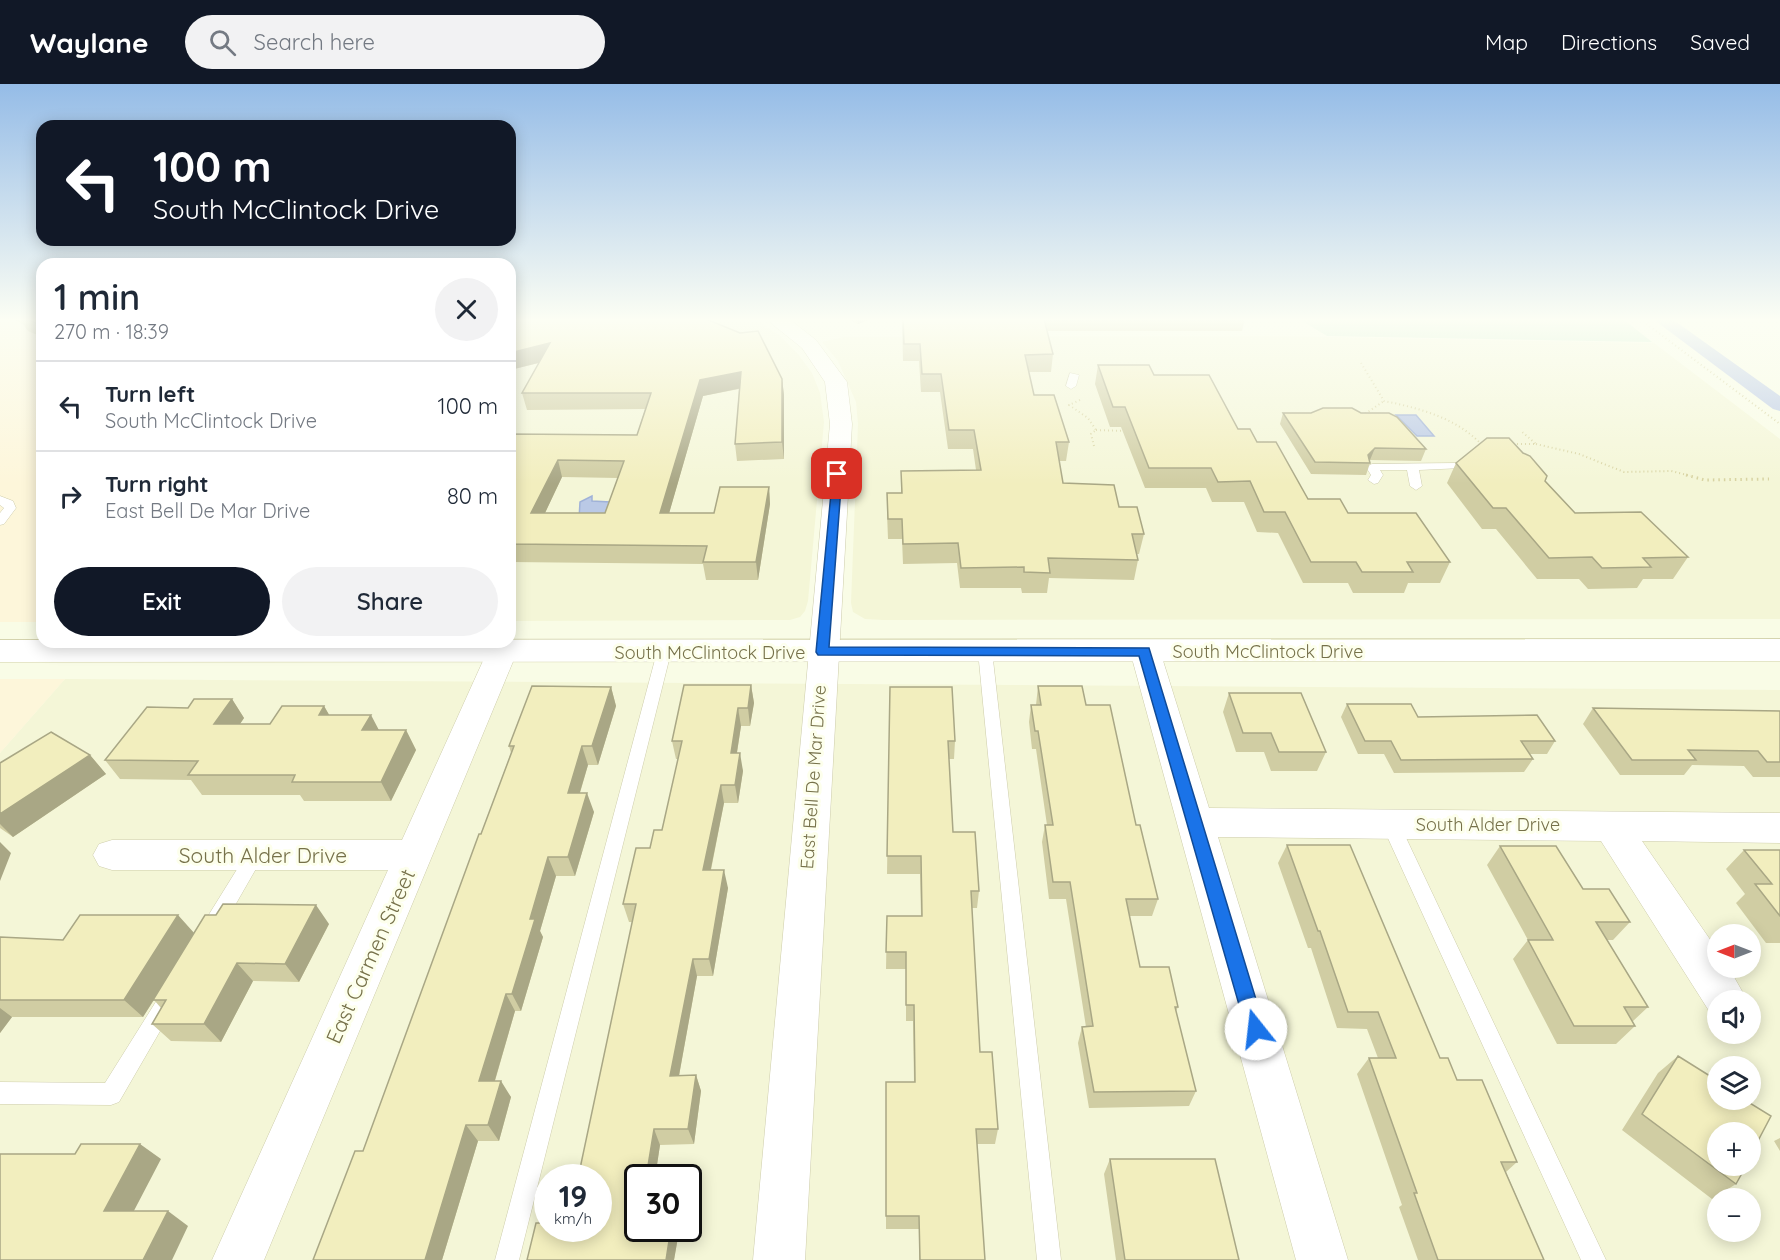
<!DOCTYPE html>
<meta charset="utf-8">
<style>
:root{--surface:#fff;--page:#f2f2f3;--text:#1f2937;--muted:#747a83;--line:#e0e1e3;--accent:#111827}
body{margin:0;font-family:Quicksand,sans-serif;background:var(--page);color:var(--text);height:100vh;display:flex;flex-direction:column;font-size:22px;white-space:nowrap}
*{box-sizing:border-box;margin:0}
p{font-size:20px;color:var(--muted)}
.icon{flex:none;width:33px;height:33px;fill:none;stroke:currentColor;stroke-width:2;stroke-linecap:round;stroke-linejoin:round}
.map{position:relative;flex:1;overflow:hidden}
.side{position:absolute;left:36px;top:174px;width:480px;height:390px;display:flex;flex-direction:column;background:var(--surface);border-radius:18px;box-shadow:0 3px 15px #0003}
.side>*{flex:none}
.banner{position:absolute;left:36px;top:36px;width:480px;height:126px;border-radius:18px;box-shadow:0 3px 15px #0003;background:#111827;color:#fff;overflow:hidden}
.needle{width:39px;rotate:270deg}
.controls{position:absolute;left:1707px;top:840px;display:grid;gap:12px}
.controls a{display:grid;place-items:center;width:54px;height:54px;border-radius:50%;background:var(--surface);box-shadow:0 3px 15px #0003;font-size:30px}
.speed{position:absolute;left:534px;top:1080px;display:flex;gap:12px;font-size:30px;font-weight:700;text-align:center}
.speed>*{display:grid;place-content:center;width:78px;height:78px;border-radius:50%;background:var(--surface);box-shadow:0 3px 15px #0003;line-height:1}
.speed small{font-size:15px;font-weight:400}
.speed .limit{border:3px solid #111;border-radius:9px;background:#fff;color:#111}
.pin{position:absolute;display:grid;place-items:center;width:51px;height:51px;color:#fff;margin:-26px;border-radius:12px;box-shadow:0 3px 9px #0006}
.me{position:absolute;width:66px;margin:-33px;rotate:344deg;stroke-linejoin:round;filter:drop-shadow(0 0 4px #0008)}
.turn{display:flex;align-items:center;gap:21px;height:126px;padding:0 18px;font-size:27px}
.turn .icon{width:78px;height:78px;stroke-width:2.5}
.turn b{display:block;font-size:42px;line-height:51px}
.round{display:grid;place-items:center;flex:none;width:63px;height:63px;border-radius:32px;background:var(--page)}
.headline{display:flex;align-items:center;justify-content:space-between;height:102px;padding:0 18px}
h1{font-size:36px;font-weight:600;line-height:45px}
.button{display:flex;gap:12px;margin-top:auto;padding:12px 18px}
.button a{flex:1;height:69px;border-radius:36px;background:var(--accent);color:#fff;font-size:24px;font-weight:600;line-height:69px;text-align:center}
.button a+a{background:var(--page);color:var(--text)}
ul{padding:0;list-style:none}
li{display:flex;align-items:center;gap:18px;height:90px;padding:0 18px;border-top:2px solid var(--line)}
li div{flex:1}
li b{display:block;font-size:22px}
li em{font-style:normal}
header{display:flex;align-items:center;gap:36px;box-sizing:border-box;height:84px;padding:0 30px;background:var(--accent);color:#fff}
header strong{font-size:28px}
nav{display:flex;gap:33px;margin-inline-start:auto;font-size:21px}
.search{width:420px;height:54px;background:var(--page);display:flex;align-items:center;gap:15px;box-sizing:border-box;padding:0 21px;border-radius:33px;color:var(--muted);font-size:22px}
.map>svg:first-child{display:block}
.residential{fill:#f4f6d7;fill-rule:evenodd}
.commercial{fill:#fdf6da}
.green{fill:#c4eac9}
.water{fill:#bac9e6;stroke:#a0b2d8;stroke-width:1.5}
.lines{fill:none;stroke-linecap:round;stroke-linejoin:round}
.canal{fill:#bac9e6;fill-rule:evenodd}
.lane-casing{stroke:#cecdac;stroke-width:1}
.street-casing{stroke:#cecdac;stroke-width:1}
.secondary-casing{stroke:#d1d0a9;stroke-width:1}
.path-far1{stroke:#d7d2a0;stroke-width:2;stroke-dasharray:1 3;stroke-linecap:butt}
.path{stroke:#d7d2a0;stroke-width:3;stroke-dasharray:1.5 4;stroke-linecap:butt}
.lane{fill:#fff;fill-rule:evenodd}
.street{fill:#fff;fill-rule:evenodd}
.secondary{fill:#fff;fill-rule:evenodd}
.wall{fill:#d0cda3;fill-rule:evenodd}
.shaded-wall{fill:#a9a785}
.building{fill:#f2eebe;stroke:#a9a785;stroke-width:1.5;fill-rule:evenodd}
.route{fill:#1a73e8;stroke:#114b97;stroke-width:1.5}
.labels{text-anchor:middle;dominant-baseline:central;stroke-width:6;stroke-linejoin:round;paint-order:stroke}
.street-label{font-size:18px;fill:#76714a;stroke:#fdffec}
.near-street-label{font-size:21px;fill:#76714a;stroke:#fdffec}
</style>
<header>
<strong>Waylane</strong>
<div class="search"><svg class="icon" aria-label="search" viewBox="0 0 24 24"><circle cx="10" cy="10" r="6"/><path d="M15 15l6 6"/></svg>Search here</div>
<nav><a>Map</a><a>Directions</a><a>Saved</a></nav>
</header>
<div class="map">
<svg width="1780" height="1176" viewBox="0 0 1780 1176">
<rect width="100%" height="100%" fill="#f9fce6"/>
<path class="residential" d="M510,235H755L779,251L798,270L812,289L820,309L824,338L808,517L805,527L800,533L790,536L510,537Z
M1268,252L1654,259L1780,355V535L883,536L865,535L853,528L851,519L858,340L856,318L838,277L822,258L844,253Z
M65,595L1780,606V1176H0V669ZM1718,850H1750V884H1718ZM1718,916H1750V950H1718ZM1718,982H1750V1016H1718ZM1718,1048H1750V1082H1718ZM548,1094H598V1144H548ZM638,1094H688V1144H638ZM1718,1114H1750V1148H1718Z"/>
<path class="commercial" d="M0,235H42V538H0Z
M0,595H65L0,669Z"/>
<path class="green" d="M1299,235H1623L1652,258L1327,252Z"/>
<path class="water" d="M1396,331H1416L1434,352H1417Z
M592,412V417L610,418L612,428L579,435L580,418Z"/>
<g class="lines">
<path class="canal" d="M1653,235H1672L1780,312V327L1773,325Z"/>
<g class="lane-casing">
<path id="lane" d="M1070,289L1079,291L1076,302L1071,305L1066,302Z
M1458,379L1462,380V384L1419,386L1422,402L1416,406L1410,402L1407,386H1380L1383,391L1378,399L1374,400L1368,396L1371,391L1366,383L1372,380Z
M0,412L13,417L16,424L4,440L0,441V429L4,424L0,421Z
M985,562L992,567L1061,1176H1037L978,567Z
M664,563L671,568L519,1176H495L657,568Z
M1390,732L1396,734L1399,739L1606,1176H1581L1381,739L1384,734Z
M255,764L261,766L264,771L261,776L222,844L215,846L208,844L205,838L208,832L249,766Z
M164,913L171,916L174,923L119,1018L111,1021L0,1020V998L105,999L157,916Z"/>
</g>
<g class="street-casing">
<path id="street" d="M766,235H789L816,256L847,298L852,340L805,1176H753L830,340L825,298L802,264Z
M1145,557L1156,560L1160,567L1209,724L1780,729V759L1642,757L1718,867V884H1729L1747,916H1718V933L1711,930L1601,757L1218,753L1348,1176H1296L1130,567L1134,560Z
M503,558L513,561L517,568L264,1176H212L388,786H112L99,782L93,771L99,760L112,756H402L487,568L491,561Z"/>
</g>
<g class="secondary-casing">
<path id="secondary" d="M1780,555V577L0,578V556Z"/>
</g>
<path class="path-far1" d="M1640,235L1780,340
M1361,279L1384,317C1419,324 1457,334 1482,361L1480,362
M1080,316L1069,321L1088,334L1096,346
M1362,332L1384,317
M1096,346L1126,347
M1513,360H1536L1521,347
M1536,360L1579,370L1624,388L1671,387L1691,392
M1094,362L1091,350L1096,346"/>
<path class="path" d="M1686,391L1705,396L1769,395"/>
<use href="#lane" class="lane"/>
<use href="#street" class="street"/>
<use href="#secondary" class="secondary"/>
</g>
<path class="wall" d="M15,235H42V253L28,247L23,240L16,237Z
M510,235L782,295L784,311V375L737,377L735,360L739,305L703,312L669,429H714L769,403L770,420L758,496H706L703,480L510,478V350L637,351L645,325L527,326L522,309L539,279L510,286ZM562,393L618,394L605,429H545Z
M847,235H871L858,240Z
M902,235H1245L1242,247H1047L1053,270L1051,288H1029L1034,311L1069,358L1066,377H1059L1063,399L1119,423L1144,450L1139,470H1137L1138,476L1134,496L1049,494L1047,509H1022L1021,504H960L957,479L903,480L902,455H888L887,429V409H901V387L976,386L973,365H948L940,308H921L919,277H903Z
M1098,281L1154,291L1257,358L1308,415L1348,429L1450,478L1440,499H1408L1404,509H1353L1348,499H1303L1278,449L1257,448L1244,418H1212L1206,404H1145L1121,343H1110L1095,300Z
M1283,329L1426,365L1421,377L1370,376V379L1366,391L1311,390L1280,340Z
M1456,379L1545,397L1575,429L1688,473L1673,495H1643L1637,504L1588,505L1579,495H1537L1496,445H1482L1447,399Z
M751,601L754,619L750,642H741L737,669L743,687L738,719H724L711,786L728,804L713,892H697L679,992L696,991L701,1007L694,1060L660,1061L655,1094H638V1144H674L678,1153L674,1176H527L598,1144L632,838H629L623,820L650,764L662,746L678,675H676L672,657Z
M1038,602L1086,621L1136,741L1158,815L1152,832H1129L1140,883L1178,923L1176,927L1196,1007L1189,1022L1089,1024L1078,959L1082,943H1086L1066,815H1049L1042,758L1045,741H1047L1036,665H1032L1029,638L1031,621H1036Z
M611,603L616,622L598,681H588L580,709L594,728L575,792H556L540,847L543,853L521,927H515L495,997L511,1013L499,1057H478L442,1176H313L363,1067L511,669L509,662Z
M890,603L955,657L954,675H949L953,748L979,807L977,824H972L980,968L998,1045L995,1060H977L985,1176H919V1145H886V998H914L913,937H906V885H886L887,832H921L920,790H887Z
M1229,609L1326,668L1317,687H1271L1264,668H1236L1223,628Z
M232,615L244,634L240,640H270L324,622L329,631L379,646H406L416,666L391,717H304L300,711H202L191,696L120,695L105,676L188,624Z
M1347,620L1418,633L1555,657L1547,670H1529L1533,675L1524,688L1394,689L1384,670H1358L1341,633Z
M1593,624L1780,627V693H1753L1744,682L1692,681L1684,691H1620L1583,640Z
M90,671L106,690L13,753L0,744V679Z
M1287,761L1440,974L1517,1078L1506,1088L1544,1176H1418L1399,1123L1402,1121L1357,990L1369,974H1378L1367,945L1337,944L1311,864H1308L1278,779Z
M1500,762L1583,805L1630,838L1613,856H1607L1648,923L1632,938L1635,942L1616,960H1557L1513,875L1528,856L1487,781Z
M1744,766H1780V859H1766L1736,819L1745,810L1726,785Z
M329,840L299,898L253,897L221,958L171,957L152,940L161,924L154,916L143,933H12L0,949V853L63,856L194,849Z
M1678,972L1736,1100L1712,1115L1622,1046L1658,989Z
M1780,1054V1067L1774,1057Z
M1110,1075L1239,1176H1116L1104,1090Z"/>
<path class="shaded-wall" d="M857,235H871L858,240Z
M550,259L554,275L510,286V269Z
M741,288L742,304L703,312L664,447L660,429L700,296Z
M782,295L784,311V375L782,358Z
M1375,364L1370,376L1368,379V371Z
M558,376L562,393L537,446L531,429Z
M769,403L770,420L758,496L756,478Z
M751,601L754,619L750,642L748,624Z
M611,603L616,622L598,681L592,662Z
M232,615L244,634L227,659L214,640Z
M324,622L335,641L319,631Z
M738,624L741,642L734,687L731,669Z
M371,631L381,650L362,646Z
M406,646L416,666L391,717L381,698Z
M582,662L588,681L574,728L568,709Z
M740,669L743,687L738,719L735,701Z
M90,671L106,690L13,753L0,740V730Z
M721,701L724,719L707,804L703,786Z
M587,709L594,728L575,792L568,773Z
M0,758L11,769L0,797Z
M548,773L556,792L540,847L543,853L521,927L512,910L530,835Z
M724,786L728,804L713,892L709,875Z
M316,821L329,840L299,898L285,880Z
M178,831L195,850L143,933L124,916Z
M693,875L697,892L676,1008L670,992Z
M237,879L253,897L221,958L204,940Z
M506,910L515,927L490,1013L479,997Z
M0,924L12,933L0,949Z
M696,991L701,1007L694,1060L688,1045Z
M501,997L511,1013L499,1057L488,1041Z
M466,1041L478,1057L442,1176H425Z
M654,1045L660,1061L655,1094H646Z
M140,1060L161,1075L126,1142L104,1127Z
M168,1127L188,1142L172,1176H143Z
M671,1144H674L678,1153L674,1176H666Z"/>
<path class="building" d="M27,235H42V242Z
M510,235H706L740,249L758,247L782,295V358L735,360L741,288L700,296L660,429H714L720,403H769L756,478H703L707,462L510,460V350L637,351L651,309H522L550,259L510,269ZM558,376L624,377L605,429H531Z
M903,235H1044L1053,270L1025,271L1034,311H1054L1069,358H1056L1063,399L1114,401L1119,423H1137L1144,450H1132L1138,476L1048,474L1050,489L1024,488V483L961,484L958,459L903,460L902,435H888L887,409H902L901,387L981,386L974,346H949L941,290H922L920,260H904Z
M1098,281H1149L1154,291H1209L1238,345H1250L1257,358H1276L1308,415H1340L1348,429H1416L1450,478H1407L1413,488H1362L1356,478H1311L1285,428H1264L1250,397L1218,398L1211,384H1149L1125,323H1113Z
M1323,324H1352L1361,329H1389L1397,333L1426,365L1375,364L1368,371L1370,379L1315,378L1283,329H1311Z
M1487,354H1509L1523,369L1530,372L1547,392L1545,397L1575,429L1641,428L1688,473L1643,474L1651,483L1602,484L1592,473L1549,474L1506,424H1493L1456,379Z
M684,601H751L748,624H738L731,669H740L735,701H721L703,786H724L709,875H693L670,992L696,991L688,1045H654L646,1094H638V1144H671L666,1176H527L536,1139H548V1144H598V1094H578L636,820H623L636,764H650L654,746H662L682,657H672Z
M532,602L611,603L592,662H582L568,709H587L568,773H548L530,835H535L512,910H506L479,997H501L488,1041H466L425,1176H313L355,1067H363L479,750H481L514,662H509Z
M1038,602H1082L1086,621H1110L1136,741H1140L1158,815H1126L1140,883H1169L1178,923H1175L1196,1007L1094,1008L1082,943L1093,942L1070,798H1053L1045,741H1053L1038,647H1035L1031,621H1041Z
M890,603H952L955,657H948L953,748H975L979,807H971L980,968H992L998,1045H976L985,1176H920L919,1132H886V998H915L914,921H906V868H886L887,832H922L921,772H887Z
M1229,609H1301L1326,668H1279L1271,649H1243Z
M194,615H232L214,640H270L282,622H324L319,631H371L362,646H406L381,698H292L295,691H188L198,677L105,676L147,623L188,624Z
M1347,620H1411L1418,633L1537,631L1555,657H1521L1533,675L1401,676L1391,657H1365Z
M1593,624L1780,627V678H1767L1758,667L1688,666L1696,676H1632Z
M51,648L90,671L0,730V679Z
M1287,761H1350L1440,974H1448L1457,996H1482L1517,1078H1501L1544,1176H1438L1414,1109H1417L1369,974H1396L1378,928H1348L1320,847H1318Z
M1500,762H1556L1583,805H1609L1630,838H1596L1648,923H1624L1635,942H1574L1528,856H1553Z
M1744,766H1780V832L1755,800H1772Z
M223,820L316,821L285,880L237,879L204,940H152L166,916H153L205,831H216Z
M80,831H178L124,916H0V853L63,856Z
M1678,972L1718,997V1016H1745L1771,1032L1750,1072V1048H1718V1082H1746L1736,1100L1642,1030Z
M81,1060H140L104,1127H168L143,1176H0V1070H75Z
M1110,1075H1215L1239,1176H1125Z"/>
<linearGradient id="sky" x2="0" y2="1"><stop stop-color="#95bce7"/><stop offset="0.59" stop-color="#fcfef4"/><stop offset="1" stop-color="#fcfef4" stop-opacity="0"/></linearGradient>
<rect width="1780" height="400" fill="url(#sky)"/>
<path class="route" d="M833,388L842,390L829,563L1149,564L1265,945L1263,952L1256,954L1249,952L1246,945L1139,572L818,571L816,568Z"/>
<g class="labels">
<g class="street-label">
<text x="1268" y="567">South McClintock Drive</text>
<text x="710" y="568">South McClintock Drive</text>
<text transform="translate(813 693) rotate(-86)">East Bell De Mar Drive</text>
<text x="1488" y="740">South Alder Drive</text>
</g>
<g class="near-street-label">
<text x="263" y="771">South Alder Drive</text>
<text transform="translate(370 872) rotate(-66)">East Carmen Street</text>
</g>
</g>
</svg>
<div class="controls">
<a><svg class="needle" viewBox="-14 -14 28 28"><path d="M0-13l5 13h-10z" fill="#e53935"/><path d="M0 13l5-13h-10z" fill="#747a83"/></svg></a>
<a><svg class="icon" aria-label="sound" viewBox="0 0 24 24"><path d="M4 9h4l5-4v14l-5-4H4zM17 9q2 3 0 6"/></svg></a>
<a><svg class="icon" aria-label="layers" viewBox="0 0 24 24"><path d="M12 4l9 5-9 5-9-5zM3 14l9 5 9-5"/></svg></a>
<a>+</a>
<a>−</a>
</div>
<div class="speed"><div>19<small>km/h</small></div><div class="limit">30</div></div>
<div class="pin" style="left:837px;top:390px;background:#d93025"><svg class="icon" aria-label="arrive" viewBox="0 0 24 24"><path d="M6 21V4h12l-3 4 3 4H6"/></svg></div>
<svg class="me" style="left:1256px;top:945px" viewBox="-20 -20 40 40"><circle r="19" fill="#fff"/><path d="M0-13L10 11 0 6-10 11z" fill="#1a73e8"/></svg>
<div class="banner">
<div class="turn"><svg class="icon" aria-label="left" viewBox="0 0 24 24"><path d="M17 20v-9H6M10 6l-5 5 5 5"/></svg><div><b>100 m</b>South McClintock Drive</div></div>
</div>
<section class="side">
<div class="headline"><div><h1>1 min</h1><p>270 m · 18:39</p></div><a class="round"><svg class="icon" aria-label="close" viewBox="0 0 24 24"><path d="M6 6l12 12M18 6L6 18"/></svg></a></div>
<ul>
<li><svg class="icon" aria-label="left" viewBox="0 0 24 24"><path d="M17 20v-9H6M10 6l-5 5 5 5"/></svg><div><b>Turn left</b><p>South McClintock Drive</p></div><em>100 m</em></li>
<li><svg class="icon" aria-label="right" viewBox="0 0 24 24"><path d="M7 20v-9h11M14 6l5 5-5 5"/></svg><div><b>Turn right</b><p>East Bell De Mar Drive</p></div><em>80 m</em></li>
</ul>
<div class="button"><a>Exit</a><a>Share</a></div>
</section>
</div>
